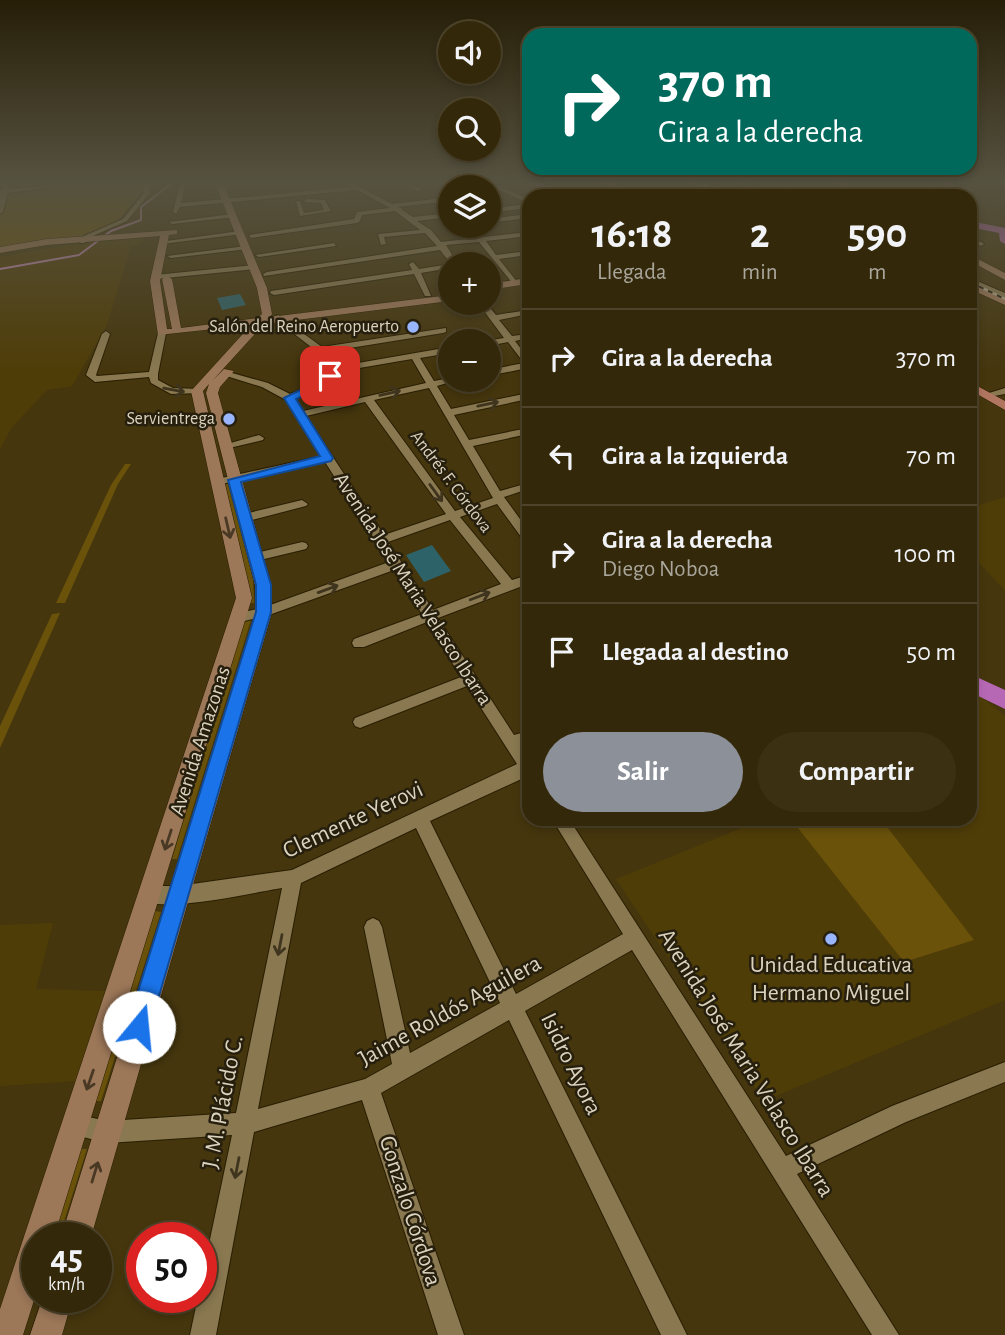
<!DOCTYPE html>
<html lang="es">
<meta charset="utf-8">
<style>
:root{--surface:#34280a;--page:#3c3013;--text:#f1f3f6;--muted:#a9a69c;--line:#4e442b;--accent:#8c9099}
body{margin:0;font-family:"Alegreya Sans",sans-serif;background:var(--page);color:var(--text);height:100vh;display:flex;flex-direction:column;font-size:26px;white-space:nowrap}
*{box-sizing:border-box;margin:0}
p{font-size:23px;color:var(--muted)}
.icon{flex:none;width:38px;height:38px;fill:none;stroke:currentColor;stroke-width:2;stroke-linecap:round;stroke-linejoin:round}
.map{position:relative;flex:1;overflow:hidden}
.sheet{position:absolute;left:522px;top:189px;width:455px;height:637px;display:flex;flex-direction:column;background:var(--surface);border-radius:21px;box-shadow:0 4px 10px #0003,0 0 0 2px var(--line)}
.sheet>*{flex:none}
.banner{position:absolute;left:522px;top:28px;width:455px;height:147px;border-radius:21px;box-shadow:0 4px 10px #0003,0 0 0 2px var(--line);background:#00695c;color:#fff;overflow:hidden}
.tools{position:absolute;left:438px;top:21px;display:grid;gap:14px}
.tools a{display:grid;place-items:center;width:63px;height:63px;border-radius:50%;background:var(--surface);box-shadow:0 4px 10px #0003,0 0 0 2px var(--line);font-size:35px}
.speed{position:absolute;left:21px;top:1222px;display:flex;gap:14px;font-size:35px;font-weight:700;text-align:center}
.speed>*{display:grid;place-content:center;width:91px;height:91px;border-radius:50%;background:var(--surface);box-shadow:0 4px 10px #0003,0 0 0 2px var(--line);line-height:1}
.speed small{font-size:18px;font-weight:400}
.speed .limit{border:10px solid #d22;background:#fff;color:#111}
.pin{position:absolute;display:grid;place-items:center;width:60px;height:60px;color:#fff;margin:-30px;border-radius:14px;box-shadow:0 4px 10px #0006}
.me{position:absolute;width:77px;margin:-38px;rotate:17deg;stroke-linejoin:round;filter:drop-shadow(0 0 5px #0008)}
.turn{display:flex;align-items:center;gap:24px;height:147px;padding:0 21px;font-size:32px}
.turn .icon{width:91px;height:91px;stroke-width:2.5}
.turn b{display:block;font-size:49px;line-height:60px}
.eta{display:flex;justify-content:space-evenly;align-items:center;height:119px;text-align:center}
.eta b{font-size:42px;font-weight:700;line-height:49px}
.cta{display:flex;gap:14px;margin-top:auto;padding:14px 21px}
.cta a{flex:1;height:80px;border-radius:42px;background:var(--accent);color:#fff;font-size:28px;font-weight:700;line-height:80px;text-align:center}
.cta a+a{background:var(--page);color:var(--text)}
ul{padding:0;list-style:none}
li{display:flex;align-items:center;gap:21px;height:98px;padding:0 21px;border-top:2px solid var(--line)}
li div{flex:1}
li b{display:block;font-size:26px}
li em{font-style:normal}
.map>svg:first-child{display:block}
.built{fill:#4f3d08}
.green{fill:#6a520b}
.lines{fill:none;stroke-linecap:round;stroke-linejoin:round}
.stream{stroke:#c188b7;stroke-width:2}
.river{fill:#b668b5;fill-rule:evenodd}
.building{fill:#2e6269}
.street-casing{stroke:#291e01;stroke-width:2}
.secondary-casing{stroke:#291e01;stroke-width:1}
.primary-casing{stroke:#291e01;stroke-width:1}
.street{fill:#897850;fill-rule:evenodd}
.secondary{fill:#9c7758;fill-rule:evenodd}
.primary{fill:#b07660;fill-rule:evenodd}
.rail-casing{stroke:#b1a68c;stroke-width:2.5}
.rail{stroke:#261f0e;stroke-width:2;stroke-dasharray:5;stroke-linecap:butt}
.oneway{stroke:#3f351e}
.oneway2{stroke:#493924}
.route{fill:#1a73e8;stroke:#114b97;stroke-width:2}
.poi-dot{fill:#99b5fd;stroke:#261f0e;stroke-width:2.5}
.labels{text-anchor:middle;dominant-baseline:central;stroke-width:5;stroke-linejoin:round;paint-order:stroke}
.far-poi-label{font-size:18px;fill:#dbd2bd;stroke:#261f0e;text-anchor:end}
.far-street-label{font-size:18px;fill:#dbd2bd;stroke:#261f0e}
.street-label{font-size:21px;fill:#dbd2bd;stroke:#261f0e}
.near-street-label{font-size:24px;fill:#dbd2bd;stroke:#261f0e}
.near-poi-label{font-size:24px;fill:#dbd2bd;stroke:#261f0e}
</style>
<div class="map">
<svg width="1005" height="1335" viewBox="0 0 1005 1335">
<rect width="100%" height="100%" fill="#45360d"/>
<path class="built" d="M142,238L139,246H131L107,325L72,386L47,390L12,427L0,449V257L68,245Z
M1005,497V591L970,553V508Z
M970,688L1005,716V1000L764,1101L616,879L764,819H970Z
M53,923L36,989L106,991L76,1081L0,1086V925Z"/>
<path class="green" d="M90,183H140L144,189L117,222L83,236L0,248V217L4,192Z
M125,464H131L118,484L65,603H56L111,485Z
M227,481L253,578L254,603H249L220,483Z
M60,613L0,748V726L52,614Z
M244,619L251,620L177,859H172Z
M822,819H881L974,940L904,962L798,828Z
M155,911L161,912L101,1101H94Z
M77,1149H87L59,1237H48Z"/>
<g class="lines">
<path class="stream" d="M0,269L79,255L111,231L141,220V207L172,183"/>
<path class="river" d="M527,183H540L578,196H564Z
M944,183H952L959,196H949Z
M970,221L1005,228V244L1000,241L999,233L970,227Z
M970,674L1005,690V709L970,692Z"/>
</g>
<path class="building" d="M240,294L246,305L222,310L217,298Z
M432,545L451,571L424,582L406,555Z"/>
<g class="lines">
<g class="street-casing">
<path id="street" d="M4,183H10L8,189L85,183L8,193L3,212L0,214V190H2Z
M143,183H149L150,193L127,221L88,238L84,243H80L84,236L123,219L144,193Z
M180,183H186L181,203L351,187L348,183H352L392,204L450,197V201L397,207L402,208V210L413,217L450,213V217L417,221L431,230L441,242L528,232V236L486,241L496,255L528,251V255L499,259L518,283L514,285L479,242L446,245L458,264H450V268L421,273L431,296H425L414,274L274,295L270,293L271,291L412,270L409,264L413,262L419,269L450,264H451L440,250L264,276L263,274L267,272L437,246L425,233L384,237L386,244L381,245L378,234L420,230L395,211L362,215L360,221L357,223L251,238L249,235L354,219L357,212L390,208L357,190L180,207L176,214L173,212Z
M283,183H289L290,184L287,186Z
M400,183H408L423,190L418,191Z
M447,183H456L465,187H457Z
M484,183H492L528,199V203Z
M701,183H709L744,196H735Z
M734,183H743L779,196H770Z
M781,183H788L808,196H801Z
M878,183H885L909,196H901Z
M925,183H932L939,187L934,188Z
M306,199L325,200L331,211L300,216L296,201H300L304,213L324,210L321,203L304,202Z
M528,204V208L488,213V209Z
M233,214L235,217L172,224L169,222Z
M528,214V218L488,223V219Z
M240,231L242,234L162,244L159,242Z
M970,237L983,243L984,244L981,246L970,241Z
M334,243L336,246L259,257L255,255Z
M246,246L248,249L171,258L167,256Z
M254,265H257V269L155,279L151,277L155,275Z
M970,278L1005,293V298L970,283Z
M478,303H486L496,315L528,310V314L499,320L512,336L528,334V338L515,341L528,358V368L488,376V370L524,363L508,342L488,346V341H485L504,338Z
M278,315L322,347L446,328V332L443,333L325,352L335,367L450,347V353L420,358L434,381L450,378V380H457L437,386L451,409L528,393V399L454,415L469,440L528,428V434L473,446L500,491L528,483V489L504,497L528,530V542L524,541L497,504L460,517L512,580L528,575V584L438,618L514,735L528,731V743L521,745L528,756V776L430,821L516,994L623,934L552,819H569L786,1156L892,1106L1005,1062V1082L906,1122L797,1174L899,1335H872L632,950L525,1011L687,1335H661L509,1020L381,1093L464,1335H438L362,1100L254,1132L216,1335H190L198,1297H201V1282L232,1135L107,1143L67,1133L64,1125L67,1117L75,1114L107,1121L236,1113L282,888C251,893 170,912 144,901L141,895L144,889L150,886H178L292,870L517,764L467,686L365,726L360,728L355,726L353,722L355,718L461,677L427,622L364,647H354L352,643L354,639L422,614L394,570L269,615L240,622L233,617L235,614L262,608L389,562L325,462L217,485L212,482L217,479L322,456L286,400L262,387L220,374L225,371L268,383L290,394L320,382L328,370L315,350L275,319L274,317ZM412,359L426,383L303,411L295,399L326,386L336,372ZM429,388L493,498L455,511L374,400ZM365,402L446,514L384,535L306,416ZM450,520L501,584L433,610L388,542ZM416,828L500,1003L410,1053L382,927L379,921L373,918L367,921L364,927L392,1064L365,1079L258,1109L301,883Z
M162,330L166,333L158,374V380L173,388L200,389V393L171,394L151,383L149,377L95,382L86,375L102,334L106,331L110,334L96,375L97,376L149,372L158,333Z
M1005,388V394L994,396L989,393Z
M259,435L264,438L263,440L225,449L220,446Z
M302,500L308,504L306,506L244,522L238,518L240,515Z
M302,542L306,543L308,546L306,549L256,561L250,557L252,554Z"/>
</g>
<g class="secondary-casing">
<path id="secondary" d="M215,183H223L267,288L272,314L270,317L450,295V301L264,324L213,380L224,369L234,371L220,387L218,393L271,585L272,612L91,1237H61L256,612L255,585L206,393L209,384L203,391L252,598L54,1237H37V1291L23,1335H0V1309L236,598L191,391L251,325L158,335L150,281L160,236L47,245L0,253V247L47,239L177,230V234L169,235L160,281L167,329H172L162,279L167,276L172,279L181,328L257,318L262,314L257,288Z
M689,183H700L734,196H723Z
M834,183H843L867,196H857Z
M998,183H1005V186Z
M970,255L1005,273V280L970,261Z
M528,278V284L488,290V284Z
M970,283L1005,298V305L970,289Z
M43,1297H73L62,1335H30Z"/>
</g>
<g class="primary-casing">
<path id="primary" d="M600,183H611L646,196H635Z
M970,382L1005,401V410L970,390Z"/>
</g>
<use href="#street" class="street"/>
<use href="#secondary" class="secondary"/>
<use href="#primary" class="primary"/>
<g class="rail-casing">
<path id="rail" d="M699,183L736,196
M970,282L1005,299"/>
</g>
<use href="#rail" class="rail"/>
</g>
<defs><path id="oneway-shaft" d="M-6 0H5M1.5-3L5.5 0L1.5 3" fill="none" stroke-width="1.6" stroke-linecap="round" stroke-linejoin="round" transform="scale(1.75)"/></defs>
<g class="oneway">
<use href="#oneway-shaft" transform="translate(174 390) rotate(10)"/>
<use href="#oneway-shaft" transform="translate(390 393) rotate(-13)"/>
<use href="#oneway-shaft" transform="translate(488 404) rotate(-12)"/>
<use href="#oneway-shaft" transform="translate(436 493) rotate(54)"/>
<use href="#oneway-shaft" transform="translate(328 589) rotate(-20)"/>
<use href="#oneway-shaft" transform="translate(480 596) rotate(-21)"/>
<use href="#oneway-shaft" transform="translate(280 945) rotate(101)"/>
<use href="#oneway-shaft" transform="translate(237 1168) rotate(101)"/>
</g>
<g class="oneway2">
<use href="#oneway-shaft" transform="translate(228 528) rotate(77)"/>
<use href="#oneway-shaft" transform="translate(168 840) rotate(108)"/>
<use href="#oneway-shaft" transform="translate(90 1080) rotate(109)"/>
<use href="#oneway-shaft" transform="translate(95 1172) rotate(-73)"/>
</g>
<linearGradient id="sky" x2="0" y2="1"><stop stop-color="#261e07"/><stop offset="0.49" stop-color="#565240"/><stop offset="1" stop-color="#565240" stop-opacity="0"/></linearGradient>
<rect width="1005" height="370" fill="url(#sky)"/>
<path class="route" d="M327,374L336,376L327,386L296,399L333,458L331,461L241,482L271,585V612L150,1027L147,1035L139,1038L131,1035L127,1027L256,612V585L228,480L320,456L284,398L319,381Z"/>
<g class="poi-dot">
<circle cx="413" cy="327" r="7"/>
<circle cx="229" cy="419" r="7"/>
<circle cx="831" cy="939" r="7"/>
</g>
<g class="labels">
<g class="far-poi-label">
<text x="399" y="327">Salón del Reino Aeropuerto</text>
<text x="215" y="419">Servientrega</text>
</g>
<g class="far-street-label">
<text transform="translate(451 482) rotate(53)">Andrés F. Córdova</text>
</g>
<g class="street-label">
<text transform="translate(413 589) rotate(57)">Avenida José Maria Velasco Ibarra</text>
<text transform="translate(200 741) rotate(-72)">Avenida Amazonas</text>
</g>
<g class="near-street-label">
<text transform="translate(353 820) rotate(-25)">Clemente Yerovi</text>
<text transform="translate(450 1011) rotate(-29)">Jaime Roldós Aguilera</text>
<text transform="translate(746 1063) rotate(58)">Avenida José Maria Velasco Ibarra</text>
<text transform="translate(571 1064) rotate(64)">Isidro Ayora</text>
<text transform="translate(223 1102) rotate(-79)">J. M. Plácido C.</text>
<text transform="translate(410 1211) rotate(72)">Gonzalo Córdova</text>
</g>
<g class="near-poi-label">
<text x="831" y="965">Unidad Educativa<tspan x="831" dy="28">Hermano Miguel</tspan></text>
</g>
</g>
</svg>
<div class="tools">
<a><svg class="icon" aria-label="sound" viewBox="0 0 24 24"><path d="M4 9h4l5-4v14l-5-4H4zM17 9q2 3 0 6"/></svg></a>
<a><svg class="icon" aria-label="search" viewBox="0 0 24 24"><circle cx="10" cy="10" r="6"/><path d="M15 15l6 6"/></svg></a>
<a><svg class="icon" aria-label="layers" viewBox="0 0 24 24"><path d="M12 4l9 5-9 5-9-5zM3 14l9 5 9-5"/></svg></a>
<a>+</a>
<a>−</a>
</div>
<div class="speed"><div>45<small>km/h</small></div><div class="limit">50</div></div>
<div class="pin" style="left:330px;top:376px;background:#d93025"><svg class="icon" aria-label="arrive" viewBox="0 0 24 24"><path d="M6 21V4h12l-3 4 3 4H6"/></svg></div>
<svg class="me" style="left:139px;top:1027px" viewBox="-20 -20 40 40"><circle r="19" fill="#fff"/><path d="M0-13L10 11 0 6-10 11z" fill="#1a73e8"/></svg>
<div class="banner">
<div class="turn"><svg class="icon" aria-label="right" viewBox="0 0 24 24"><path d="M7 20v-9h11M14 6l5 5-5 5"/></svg><div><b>370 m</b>Gira a la derecha</div></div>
</div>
<section class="sheet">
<div class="eta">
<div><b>16:18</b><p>Llegada</p></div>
<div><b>2</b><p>min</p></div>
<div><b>590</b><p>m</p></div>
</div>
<ul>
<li><svg class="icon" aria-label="right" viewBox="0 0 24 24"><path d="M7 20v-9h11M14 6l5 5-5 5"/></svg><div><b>Gira a la derecha</b></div><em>370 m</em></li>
<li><svg class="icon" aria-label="left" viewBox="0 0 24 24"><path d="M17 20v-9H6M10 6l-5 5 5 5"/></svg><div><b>Gira a la izquierda</b></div><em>70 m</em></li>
<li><svg class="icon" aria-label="right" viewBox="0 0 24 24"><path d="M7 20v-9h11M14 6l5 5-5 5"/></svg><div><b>Gira a la derecha</b><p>Diego Noboa</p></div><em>100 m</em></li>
<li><svg class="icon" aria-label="arrive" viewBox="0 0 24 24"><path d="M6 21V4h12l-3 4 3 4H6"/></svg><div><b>Llegada al destino</b></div><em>50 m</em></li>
</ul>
<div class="cta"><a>Salir</a><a>Compartir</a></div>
</section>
</div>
